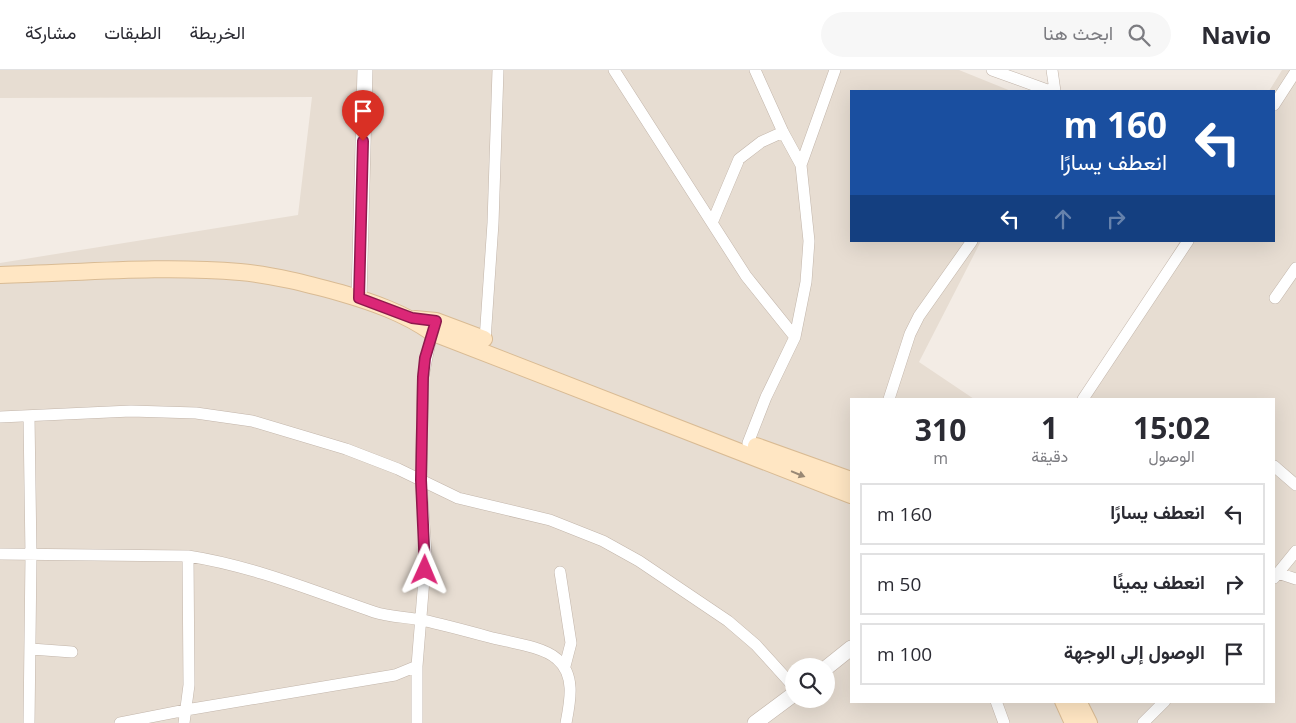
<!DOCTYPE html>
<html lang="ar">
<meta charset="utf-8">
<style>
:root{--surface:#fff;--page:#f7f7f7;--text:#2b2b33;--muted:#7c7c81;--line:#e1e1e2}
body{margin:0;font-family:"Open Sans",Vazirmatn,sans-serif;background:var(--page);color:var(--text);direction:rtl;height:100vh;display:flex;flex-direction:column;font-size:19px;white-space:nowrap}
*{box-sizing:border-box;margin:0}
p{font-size:16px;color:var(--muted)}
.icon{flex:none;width:28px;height:28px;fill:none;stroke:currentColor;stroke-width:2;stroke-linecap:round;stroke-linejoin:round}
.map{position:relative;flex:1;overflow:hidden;direction:ltr}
.drawer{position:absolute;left:850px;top:328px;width:425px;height:305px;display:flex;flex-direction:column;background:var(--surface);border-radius:0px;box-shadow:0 5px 20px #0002;direction:rtl}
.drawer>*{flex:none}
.banner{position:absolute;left:850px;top:20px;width:425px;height:152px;border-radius:0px;box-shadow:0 5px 20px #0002;direction:rtl;background:#1a4fa0;color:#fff;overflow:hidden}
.tools{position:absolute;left:785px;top:588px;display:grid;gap:10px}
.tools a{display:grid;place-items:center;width:50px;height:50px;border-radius:50%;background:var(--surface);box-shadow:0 5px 20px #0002;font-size:25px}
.pin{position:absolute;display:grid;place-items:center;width:42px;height:42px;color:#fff;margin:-51px -21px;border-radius:50% 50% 50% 0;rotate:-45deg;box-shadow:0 0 5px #0007}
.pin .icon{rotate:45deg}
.me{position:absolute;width:55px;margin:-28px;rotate:1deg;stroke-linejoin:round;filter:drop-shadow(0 0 4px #0008)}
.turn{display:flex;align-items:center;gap:18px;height:105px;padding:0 25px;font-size:22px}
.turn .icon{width:65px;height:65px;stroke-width:2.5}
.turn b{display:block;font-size:35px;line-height:42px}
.lanes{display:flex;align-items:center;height:48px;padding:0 25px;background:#0003;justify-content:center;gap:25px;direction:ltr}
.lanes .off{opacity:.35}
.eta{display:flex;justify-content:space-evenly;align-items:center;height:85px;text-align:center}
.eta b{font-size:30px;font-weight:700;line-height:35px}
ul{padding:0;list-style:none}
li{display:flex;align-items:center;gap:15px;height:62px;margin:0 10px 8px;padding:0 15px;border:2px solid var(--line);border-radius:0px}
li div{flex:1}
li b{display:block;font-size:19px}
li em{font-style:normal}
header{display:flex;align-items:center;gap:30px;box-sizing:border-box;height:70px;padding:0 25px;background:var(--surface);border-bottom:1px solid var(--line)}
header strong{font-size:24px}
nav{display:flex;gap:28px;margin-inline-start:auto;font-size:18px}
.search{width:350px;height:45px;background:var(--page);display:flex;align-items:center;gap:12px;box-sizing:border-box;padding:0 18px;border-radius:28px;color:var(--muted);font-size:19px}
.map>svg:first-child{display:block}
.residential{fill:#e7ddd2;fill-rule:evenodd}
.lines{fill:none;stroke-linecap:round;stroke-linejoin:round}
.minor-casing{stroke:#c2b5aa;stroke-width:12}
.tertiary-casing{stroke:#c2b5aa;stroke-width:16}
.secondary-casing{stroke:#d9bb94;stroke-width:18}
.minor{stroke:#fff;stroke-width:11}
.tertiary{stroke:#fff;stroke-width:15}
.secondary{stroke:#ffe6c3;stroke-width:16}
.oneway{fill:#998874}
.route-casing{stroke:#8e194d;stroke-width:12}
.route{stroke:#db2777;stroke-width:9}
</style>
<header>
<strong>Navio</strong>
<div class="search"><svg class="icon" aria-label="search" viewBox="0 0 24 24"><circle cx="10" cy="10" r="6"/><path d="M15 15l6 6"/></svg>ابحث هنا</div>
<nav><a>الخريطة</a><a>الطبقات</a><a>مشاركة</a></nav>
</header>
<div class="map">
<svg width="1296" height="653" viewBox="0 0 1296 653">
<rect width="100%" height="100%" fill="#f3ece5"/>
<path class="residential" d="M0,0H959L1011,21H851V171H981L919,292L974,329H851V631H1274V329H1086L1180,171H1274V21H1269L1282,0H1296V653H0V193L298,145L312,27L0,28ZM794,596H826V629H794Z"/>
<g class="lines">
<g class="minor-casing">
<path id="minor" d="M614,0L746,206L795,267
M992,0L1050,21
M1052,0L1055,21
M1274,35L1296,1
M801,95L835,0
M712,153L739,89L761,72L783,62
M1275,228L1296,198
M485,270L493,153L498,0
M889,329L910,264L919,246L972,171
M1083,329L1188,171
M0,347L131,341L196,343L252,351L346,379L398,399L458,428L550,450L603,471L639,491L728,551L756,575L794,617
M748,373L766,327L795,267L806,212L809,171L801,95L783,62L755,0
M1274,396L1296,415
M0,484L188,486C253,496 313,521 374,542C389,547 407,547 422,550C445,555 467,561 489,567C507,572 543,576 557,589C576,605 570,632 566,653
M560,502L571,573L565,596
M1278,503L1296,509
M1274,508L1296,481
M31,579L72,582
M996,631L1004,653
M29,653L31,486L29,346
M120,653L186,640L395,605L417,596
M184,653L189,615L188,486
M417,653V596L426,484L421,410L423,307L433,257
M1143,653L1165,631"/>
</g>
<g class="tertiary-casing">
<path id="tertiary" d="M359,228L365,0
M826,598L851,578
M755,653L794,624"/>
</g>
<g class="secondary-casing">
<path id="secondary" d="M0,205C79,203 161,195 240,202C274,205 308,214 341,223C372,232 404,243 431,262L851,425
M415,249L436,251L484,269
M756,376L851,410
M1063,631L1073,653
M1078,631L1089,653"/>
</g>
<use href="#minor" class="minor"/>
<use href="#tertiary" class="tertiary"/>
<use href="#secondary" class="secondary"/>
</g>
<defs><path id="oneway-solid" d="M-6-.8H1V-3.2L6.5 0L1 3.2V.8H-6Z" transform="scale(1.25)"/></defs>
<use class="oneway" href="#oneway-solid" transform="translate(798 404) rotate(22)"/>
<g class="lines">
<g class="route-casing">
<path id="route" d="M363,71L359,228L412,248L436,251L425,288L423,307L421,410L425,500"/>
</g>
<use href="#route" class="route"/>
</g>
</svg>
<div class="tools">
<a><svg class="icon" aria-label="search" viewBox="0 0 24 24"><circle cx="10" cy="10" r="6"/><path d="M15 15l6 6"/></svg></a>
</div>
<div class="pin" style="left:363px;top:71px;background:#d93025"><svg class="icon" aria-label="arrive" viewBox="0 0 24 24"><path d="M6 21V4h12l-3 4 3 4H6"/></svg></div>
<svg class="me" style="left:425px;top:500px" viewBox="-20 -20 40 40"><path d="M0-17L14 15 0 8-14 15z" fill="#db2777" stroke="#fff" stroke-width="4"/></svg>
<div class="banner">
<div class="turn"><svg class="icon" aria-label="left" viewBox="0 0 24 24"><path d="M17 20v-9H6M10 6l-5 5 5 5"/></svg><div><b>160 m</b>انعطف يسارًا</div></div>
<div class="lanes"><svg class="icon" aria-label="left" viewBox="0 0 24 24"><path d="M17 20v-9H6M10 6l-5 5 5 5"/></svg><svg class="icon off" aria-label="ahead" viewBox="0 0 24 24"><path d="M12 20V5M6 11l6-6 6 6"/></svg><svg class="icon off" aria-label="right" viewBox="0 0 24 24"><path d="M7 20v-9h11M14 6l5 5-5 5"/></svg></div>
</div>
<section class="drawer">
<div class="eta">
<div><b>15:02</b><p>الوصول</p></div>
<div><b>1</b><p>دقيقة</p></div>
<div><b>310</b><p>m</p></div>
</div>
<ul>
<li><svg class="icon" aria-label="left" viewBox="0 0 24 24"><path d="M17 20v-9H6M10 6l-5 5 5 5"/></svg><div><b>انعطف يسارًا</b></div><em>160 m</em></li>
<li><svg class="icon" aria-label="right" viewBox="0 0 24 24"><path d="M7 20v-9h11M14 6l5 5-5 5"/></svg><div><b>انعطف يمينًا</b></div><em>50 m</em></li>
<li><svg class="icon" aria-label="arrive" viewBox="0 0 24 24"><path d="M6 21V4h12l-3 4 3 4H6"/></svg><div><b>الوصول إلى الوجهة</b></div><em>100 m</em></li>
</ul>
</section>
</div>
